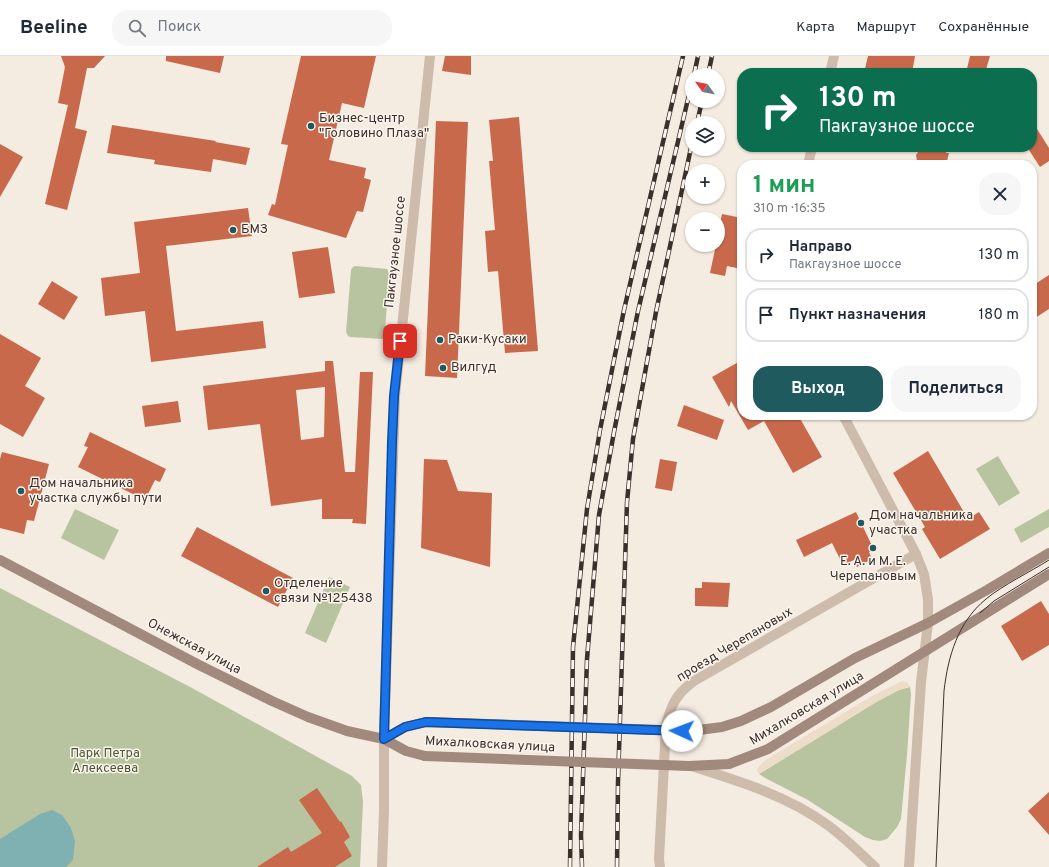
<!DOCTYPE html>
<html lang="ru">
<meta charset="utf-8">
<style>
:root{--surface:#fff;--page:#f6f6f7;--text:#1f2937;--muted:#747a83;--line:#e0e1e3;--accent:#1f5a5e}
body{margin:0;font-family:Overpass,sans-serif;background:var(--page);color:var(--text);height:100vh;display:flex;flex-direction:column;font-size:15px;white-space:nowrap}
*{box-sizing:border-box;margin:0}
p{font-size:13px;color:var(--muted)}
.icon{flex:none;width:22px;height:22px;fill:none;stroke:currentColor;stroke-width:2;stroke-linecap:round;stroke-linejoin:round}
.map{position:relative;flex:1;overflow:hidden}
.sheet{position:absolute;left:737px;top:104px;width:300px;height:260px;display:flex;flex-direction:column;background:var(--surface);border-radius:16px;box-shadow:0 1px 3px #0004}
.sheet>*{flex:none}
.top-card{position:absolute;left:737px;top:12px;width:300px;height:84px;border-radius:16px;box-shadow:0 1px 3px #0004;background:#0b6e4f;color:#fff;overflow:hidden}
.needle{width:26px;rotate:303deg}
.tools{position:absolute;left:685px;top:12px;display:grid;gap:8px}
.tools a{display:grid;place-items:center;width:40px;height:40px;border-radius:50%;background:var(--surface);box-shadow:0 1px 3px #0004;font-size:20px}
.pin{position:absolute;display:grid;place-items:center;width:34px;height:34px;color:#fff;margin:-17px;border-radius:8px;box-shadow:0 2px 6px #0006}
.me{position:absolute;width:44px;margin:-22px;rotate:272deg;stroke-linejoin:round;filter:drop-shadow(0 0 3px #0008)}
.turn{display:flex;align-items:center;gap:14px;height:84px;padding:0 16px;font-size:18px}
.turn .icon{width:52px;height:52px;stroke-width:2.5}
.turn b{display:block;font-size:28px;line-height:34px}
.round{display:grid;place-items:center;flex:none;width:42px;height:42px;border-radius:16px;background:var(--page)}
.overview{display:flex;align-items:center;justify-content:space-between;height:68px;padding:0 16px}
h1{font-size:24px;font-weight:700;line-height:30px;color:#1e9e55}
.cta{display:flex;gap:8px;margin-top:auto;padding:8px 16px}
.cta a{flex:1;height:46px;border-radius:16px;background:var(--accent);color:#fff;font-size:16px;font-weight:700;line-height:46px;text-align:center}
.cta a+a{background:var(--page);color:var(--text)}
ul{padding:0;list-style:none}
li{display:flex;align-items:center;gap:12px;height:54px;margin:0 8px 6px;padding:0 8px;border:2px solid var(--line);border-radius:16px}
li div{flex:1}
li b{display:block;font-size:15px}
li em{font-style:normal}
header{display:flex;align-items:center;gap:24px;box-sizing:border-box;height:56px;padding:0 20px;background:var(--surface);border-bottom:1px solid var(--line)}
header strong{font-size:19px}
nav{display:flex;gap:22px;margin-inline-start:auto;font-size:14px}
.search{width:280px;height:36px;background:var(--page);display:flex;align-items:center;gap:10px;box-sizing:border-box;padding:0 14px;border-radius:16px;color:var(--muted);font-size:15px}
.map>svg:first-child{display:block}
.green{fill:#b8c4a0}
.plaza{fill:#ecdcc8}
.water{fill:#7fb0b2}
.building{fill:#c8694b;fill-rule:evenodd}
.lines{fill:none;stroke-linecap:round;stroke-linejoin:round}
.minor{stroke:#cdbbac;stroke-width:10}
.tertiary{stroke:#cdbbac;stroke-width:10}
.secondary{stroke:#a18a7d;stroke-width:10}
.tram{stroke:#3b302b;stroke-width:1}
.rail-casing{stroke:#3b302b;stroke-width:4.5}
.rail{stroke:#fbf5ee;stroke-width:3;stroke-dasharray:9;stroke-linecap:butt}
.secondary-bridge{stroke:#a18a7d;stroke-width:10}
.route-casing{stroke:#114b97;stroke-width:10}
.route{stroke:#1a73e8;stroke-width:7}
.poi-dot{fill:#1f5a5e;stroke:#fbf5ee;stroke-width:1.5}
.labels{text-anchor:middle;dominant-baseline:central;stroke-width:3;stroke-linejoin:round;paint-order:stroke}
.poi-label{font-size:13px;fill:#3b302b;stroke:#fbf5ee;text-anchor:start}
.street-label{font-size:13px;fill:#3b302b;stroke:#fbf5ee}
.park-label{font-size:13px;fill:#4a5a2e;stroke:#fbf5ee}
</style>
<header>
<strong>Beeline</strong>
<div class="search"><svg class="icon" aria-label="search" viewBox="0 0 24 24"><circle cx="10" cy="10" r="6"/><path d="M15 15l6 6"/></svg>Поиск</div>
<nav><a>Карта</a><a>Маршрут</a><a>Сохранённые</a></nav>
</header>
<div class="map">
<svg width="1049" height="811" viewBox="0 0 1049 811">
<rect width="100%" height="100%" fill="#f4ebe1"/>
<path class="green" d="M355,210L387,213L389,217L385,275L383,283L350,281L348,280L346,276L351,214L353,211Z
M998,400L1020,437L999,450L976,413Z
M75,453L119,474L104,504L61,482Z
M1049,453V471L1021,487L1014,473Z
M329,521L350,531L326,587L305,577Z
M0,532L192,632L352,720L361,729L363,746L360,811H0Z
M910,631L911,638L907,699L901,763L897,771L887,783L880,785L873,784L865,781L808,744L767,723L759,718L878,645L899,634Z"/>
<path class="plaza" d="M902,625L907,626L910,631L899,634L878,645L759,718L757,715L758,711L767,703L874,639Z"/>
<path class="water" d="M52,754L62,759L71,772L75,785L73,804L66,811H0V783L40,758Z"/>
<path class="building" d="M61,0H105L94,12H87L75,72L87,75L67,154L45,148L68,49L58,47L65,11Z
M166,0H224L220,17L166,5Z
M301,0H376L364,52L342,47L329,104L366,112L364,122L371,124L363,156L357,155L346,182L268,159L272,148L275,149L288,89L281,88Z
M445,0H471V19L442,15Z
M868,0H915L912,17H864Z
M970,0H990L985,17H966Z
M519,61L538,295L505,297L498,215L488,216L485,175L495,174L489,105H493L489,64Z
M436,65L468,66L457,322L425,320Z
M1032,65L1049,92V105L1040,111L1027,91H1032Z
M112,69L216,85L215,86L250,92L246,109L213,103L211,116L154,108L155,104L107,97Z
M0,88L23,101L0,141Z
M925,91H947L946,97H949L946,109H919L917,105L916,99L919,95Z
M248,152L252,180L166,190L176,275L263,265L266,292L151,306L145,255L105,260L101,222L140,217L134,166Z
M722,158L742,162V213L727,210L725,220L710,217L716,189H718V178Z
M328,191L335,237L299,242L292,196Z
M1049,219V253L1032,264V230Z
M52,225L78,241L64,264L38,248Z
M0,278L41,302L25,330L45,342L23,381L0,368Z
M742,304V359H798L822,401L793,417L764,365L748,374L731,345L729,351L712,321Z
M325,305H333L345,416H355L360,316H373L366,468L352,467L353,463H322V443L271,450L260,368L208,374L203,330L325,315ZM325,331L324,381L301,384L296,334Z
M178,345L181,366L145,371L142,350Z
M684,349L724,364L717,384L677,370Z
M90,376L166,413L160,426L155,424L145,444L78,411L88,391L84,390Z
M928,395L968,463L979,456L990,473L940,503L922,473L925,471L893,417Z
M2,396L49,408L34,465L27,464L24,478L0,472V403Z
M424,403L447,404L458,435L492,437L490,511L421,492Z
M660,403L677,406L672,435L655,432Z
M856,456L874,494L869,496L872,503L857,511L854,504L843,509L832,487L804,501L796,484Z
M197,471L293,522L278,551L181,500Z
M702,526L730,527L728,551L695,550V532H702Z
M1041,545L1049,558V589L1022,605L1001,570Z
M317,732L340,766L341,765L350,781L344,786L352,800L335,811H257L288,791L291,796L322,777L299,744Z
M1049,736V779L1028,755Z"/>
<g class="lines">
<path class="minor" d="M830,17L834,0
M808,109L812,91
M843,359L916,498
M384,683L395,340L430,0"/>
<path class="tertiary" d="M691,710C739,725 788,740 829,770C845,782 860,797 875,811
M382,811L384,755V683
M660,811L659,803L666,670C671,649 676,638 694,625L916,498L924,518L928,544V567L921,626L909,811"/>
<path class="secondary" d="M0,504L199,609L272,645L308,661L347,675L384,683L406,695L425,700
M691,675L722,671L741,665L771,651L855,602L928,567L987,534L1049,497
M384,683L405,671L426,666
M689,710L729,708L768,693L1049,518"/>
<path class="tram" d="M980,557L994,545L1049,511
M936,811L944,635C948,600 958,566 986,543C1003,529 1030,516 1049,504"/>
<g class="rail-casing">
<path id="rail" d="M694,19L698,0
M708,19L712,0
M697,67L702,45
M570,811L573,591L587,453L600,374L624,254L683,0
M582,811L581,779L587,603L599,459L614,376L638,255L692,26
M617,811L618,726L627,446L633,383L656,256L692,87"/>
</g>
<use href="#rail" class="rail"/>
<path class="secondary-bridge" d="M426,666L691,675
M425,700L689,710"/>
</g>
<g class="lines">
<g class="route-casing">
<path id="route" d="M400,285L394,340L392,386L384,683L405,671L426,666L682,675"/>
</g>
<use href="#route" class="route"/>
</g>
<g class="poi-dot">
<circle cx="311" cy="70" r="4"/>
<circle cx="233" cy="174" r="4"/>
<circle cx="440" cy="284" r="4"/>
<circle cx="443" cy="312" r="4"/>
<circle cx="21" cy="435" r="4"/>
<circle cx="861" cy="467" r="4"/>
<circle cx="873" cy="492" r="4"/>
<circle cx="266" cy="535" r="4"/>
</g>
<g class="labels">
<g class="poi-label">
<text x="319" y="63">Бизнес-центр<tspan x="319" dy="15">"Головино Плаза"</tspan></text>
<text x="241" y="174">БМЗ</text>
<text x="448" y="284">Раки-Кусаки</text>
<text x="451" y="312">Вилгуд</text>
<text x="29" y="428">Дом начальника<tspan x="29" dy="15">участка службы пути</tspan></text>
<text x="869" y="460">Дом начальника<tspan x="869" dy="15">участка</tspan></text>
<text x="873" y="506" text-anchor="middle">Е. А. и М. Е.<tspan x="873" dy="15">Черепановым</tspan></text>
<text x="274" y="528">Отделение<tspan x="274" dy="15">связи №125438</tspan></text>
</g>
<g class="street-label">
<text transform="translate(396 196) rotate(-84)">Пакгаузное шоссе</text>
<text transform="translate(735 589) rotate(-31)">проезд Черепановых</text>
<text transform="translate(194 591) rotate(28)">Онежская улица</text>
<text transform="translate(807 653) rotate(-31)">Михалковская улица</text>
<text transform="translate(490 689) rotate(3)">Михалковская улица</text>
</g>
<g class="park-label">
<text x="105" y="698">Парк Петра<tspan x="105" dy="15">Алексеева</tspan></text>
</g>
</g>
</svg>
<div class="tools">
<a><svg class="needle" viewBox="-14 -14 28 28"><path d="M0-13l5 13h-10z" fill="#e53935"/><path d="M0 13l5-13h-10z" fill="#747a83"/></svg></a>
<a><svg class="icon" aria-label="layers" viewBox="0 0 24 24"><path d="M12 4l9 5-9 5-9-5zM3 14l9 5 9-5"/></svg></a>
<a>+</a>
<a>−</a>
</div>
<div class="pin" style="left:400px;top:285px;background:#d93025"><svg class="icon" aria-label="arrive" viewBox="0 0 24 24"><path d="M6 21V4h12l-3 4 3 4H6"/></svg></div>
<svg class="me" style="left:682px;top:675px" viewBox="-20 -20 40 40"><circle r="19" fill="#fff"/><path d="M0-13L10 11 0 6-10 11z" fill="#1a73e8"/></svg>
<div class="top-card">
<div class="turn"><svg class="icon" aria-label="right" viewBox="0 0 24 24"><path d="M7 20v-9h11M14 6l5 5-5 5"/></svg><div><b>130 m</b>Пакгаузное шоссе</div></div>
</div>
<section class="sheet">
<div class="overview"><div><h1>1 мин</h1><p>310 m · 16:35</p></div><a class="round"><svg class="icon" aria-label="close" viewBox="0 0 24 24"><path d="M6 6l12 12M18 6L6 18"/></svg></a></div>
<ul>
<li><svg class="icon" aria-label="right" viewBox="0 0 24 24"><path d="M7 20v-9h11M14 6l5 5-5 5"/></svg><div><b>Направо</b><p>Пакгаузное шоссе</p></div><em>130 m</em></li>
<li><svg class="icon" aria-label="arrive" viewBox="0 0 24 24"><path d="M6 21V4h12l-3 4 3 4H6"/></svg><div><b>Пункт назначения</b></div><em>180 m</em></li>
</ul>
<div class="cta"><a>Выход</a><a>Поделиться</a></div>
</section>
</div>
